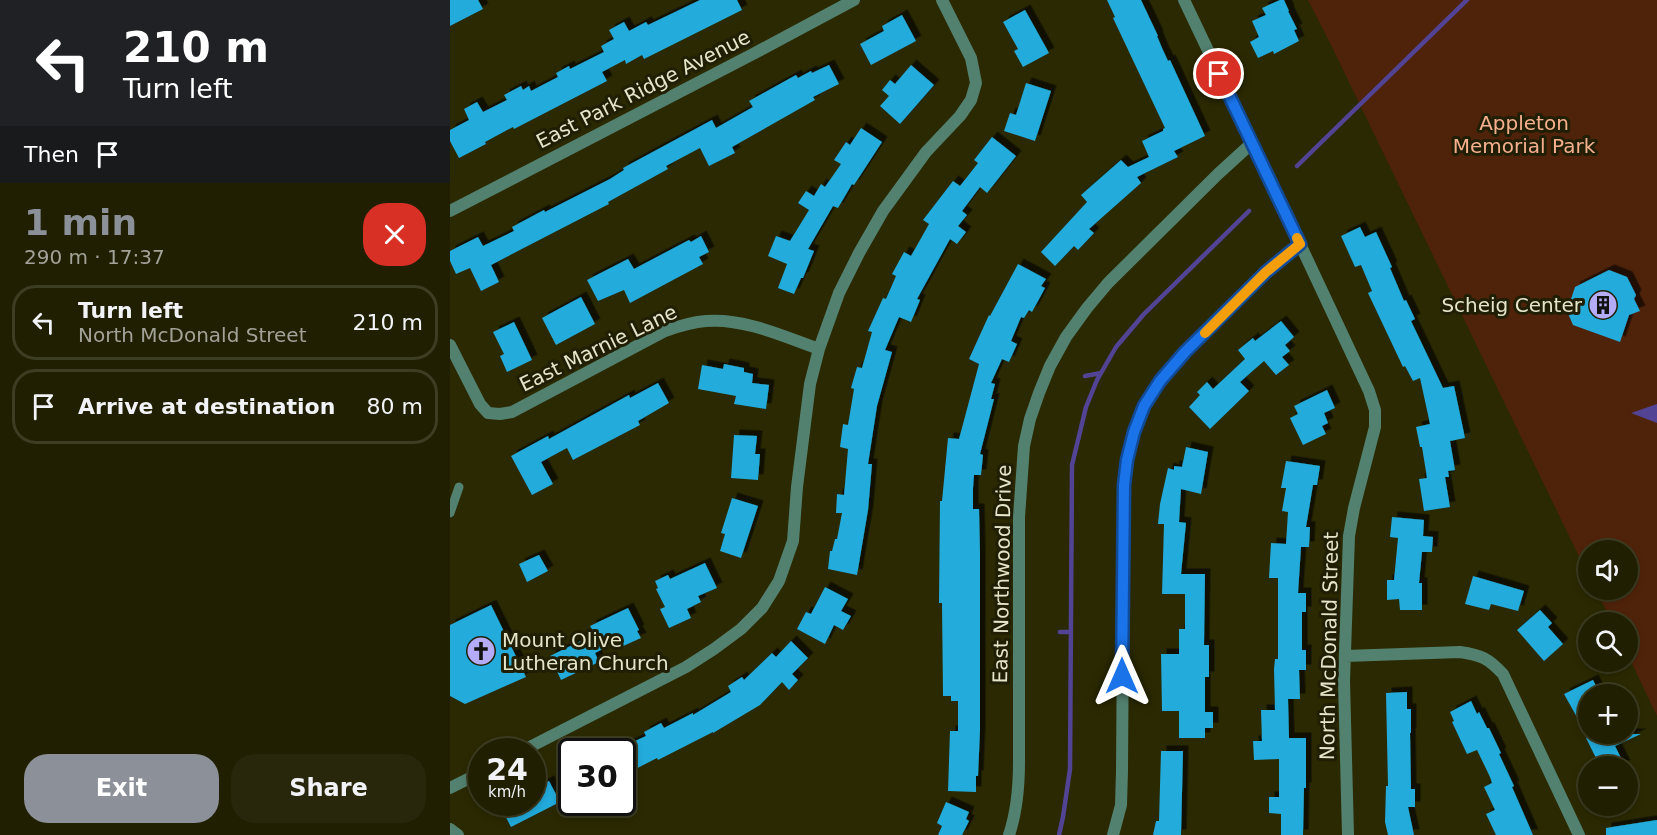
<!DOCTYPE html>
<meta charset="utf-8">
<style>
:root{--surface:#201f01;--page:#28270b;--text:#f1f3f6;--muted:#a2a299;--line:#3d3d23;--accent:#8c9099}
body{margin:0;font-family:"DejaVu Sans",sans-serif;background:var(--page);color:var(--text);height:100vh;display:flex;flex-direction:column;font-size:22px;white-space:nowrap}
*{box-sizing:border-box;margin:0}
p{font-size:20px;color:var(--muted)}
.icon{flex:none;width:33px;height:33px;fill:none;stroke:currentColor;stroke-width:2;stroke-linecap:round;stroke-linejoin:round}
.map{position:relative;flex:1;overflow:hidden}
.side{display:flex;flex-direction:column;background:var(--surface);width:450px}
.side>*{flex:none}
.guide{background:#202124;color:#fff;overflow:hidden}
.buttons{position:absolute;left:1128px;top:540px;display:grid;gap:12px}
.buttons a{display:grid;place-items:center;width:60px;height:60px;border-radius:50%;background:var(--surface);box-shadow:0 3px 9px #0003,0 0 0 2px var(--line);font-size:30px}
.speed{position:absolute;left:18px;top:738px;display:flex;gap:12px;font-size:30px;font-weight:700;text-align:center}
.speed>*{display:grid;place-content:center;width:78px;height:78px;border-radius:50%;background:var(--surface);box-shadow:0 3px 9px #0003,0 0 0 2px var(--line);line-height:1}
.speed small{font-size:15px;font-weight:400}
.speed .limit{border:3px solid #111;border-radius:9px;background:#fff;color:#111}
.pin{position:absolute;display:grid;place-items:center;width:51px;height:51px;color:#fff;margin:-26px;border:3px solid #fff;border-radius:50%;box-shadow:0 2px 6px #0007}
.me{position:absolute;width:66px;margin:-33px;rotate:0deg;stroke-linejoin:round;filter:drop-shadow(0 0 4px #0008)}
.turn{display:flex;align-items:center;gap:21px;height:126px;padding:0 24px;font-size:27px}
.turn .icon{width:78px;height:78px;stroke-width:2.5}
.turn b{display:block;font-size:42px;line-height:51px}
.then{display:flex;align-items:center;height:57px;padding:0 24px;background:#0003;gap:12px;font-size:22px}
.round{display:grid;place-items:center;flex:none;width:63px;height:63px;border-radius:24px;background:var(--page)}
.head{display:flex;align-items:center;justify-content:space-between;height:102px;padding:0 24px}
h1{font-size:36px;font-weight:700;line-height:45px;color:var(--accent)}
.button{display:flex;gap:12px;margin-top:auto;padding:12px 24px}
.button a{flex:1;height:69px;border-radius:24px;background:var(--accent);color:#fff;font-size:24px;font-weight:700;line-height:69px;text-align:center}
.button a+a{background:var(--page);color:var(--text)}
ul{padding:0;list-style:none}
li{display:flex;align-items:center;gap:18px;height:75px;margin:0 12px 9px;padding:0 12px;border:3px solid var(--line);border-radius:24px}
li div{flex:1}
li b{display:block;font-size:22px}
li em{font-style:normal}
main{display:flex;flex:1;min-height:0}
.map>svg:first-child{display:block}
.green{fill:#4f2309}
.water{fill:#524394}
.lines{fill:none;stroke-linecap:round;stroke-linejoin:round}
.stream{stroke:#524394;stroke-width:4.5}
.building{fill:#23abdb;filter:url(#shadow)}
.service{stroke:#53816f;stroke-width:9}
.minor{stroke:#53816f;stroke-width:12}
.route-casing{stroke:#114b97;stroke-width:15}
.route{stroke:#1a73e8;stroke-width:10}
.slow{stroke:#f59e0b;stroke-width:10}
.labels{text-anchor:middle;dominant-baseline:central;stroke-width:6;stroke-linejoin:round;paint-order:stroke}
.street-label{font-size:20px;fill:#e5e5ca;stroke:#201f05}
.park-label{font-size:20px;fill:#f6b08d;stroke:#201f05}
.poi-label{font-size:20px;fill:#e5e5ca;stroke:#201f05;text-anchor:end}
</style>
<main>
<section class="side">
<div class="guide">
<div class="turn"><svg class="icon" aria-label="left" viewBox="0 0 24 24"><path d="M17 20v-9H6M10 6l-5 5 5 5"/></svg><div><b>210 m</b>Turn left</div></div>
<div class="then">Then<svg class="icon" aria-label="arrive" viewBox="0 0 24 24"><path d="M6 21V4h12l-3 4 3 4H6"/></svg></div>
</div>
<div class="head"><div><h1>1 min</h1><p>290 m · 17:37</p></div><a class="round" style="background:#d93025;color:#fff"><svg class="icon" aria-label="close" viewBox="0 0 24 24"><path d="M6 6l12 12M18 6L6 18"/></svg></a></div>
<ul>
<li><svg class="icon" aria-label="left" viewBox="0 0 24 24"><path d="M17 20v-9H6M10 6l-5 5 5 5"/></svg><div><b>Turn left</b><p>North McDonald Street</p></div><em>210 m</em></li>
<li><svg class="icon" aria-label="arrive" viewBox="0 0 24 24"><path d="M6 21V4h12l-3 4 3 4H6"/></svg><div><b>Arrive at destination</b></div><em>80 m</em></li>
</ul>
<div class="button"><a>Exit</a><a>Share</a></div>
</section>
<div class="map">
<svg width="1207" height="835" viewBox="0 0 1207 835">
<defs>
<filter id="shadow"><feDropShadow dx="5.5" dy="-5.5" stdDeviation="0" flood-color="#0009"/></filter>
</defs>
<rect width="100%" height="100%" fill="#2a2901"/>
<path class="green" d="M858,0H1207V716L1178,655V622H1162L1146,590H1178V550H1138V575L880,43Z"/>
<path class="water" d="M1207,404V423L1181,413Z"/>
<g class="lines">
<path class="stream" d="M847,166L1017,0
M635,376L651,373
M610,632H620
M609,835L613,817L620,769L622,465L636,407L647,380L666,347L694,314L799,211"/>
</g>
<path class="building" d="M0,0H28L33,9L0,26Z
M250,0H287L292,10L194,59L192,55L176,64L175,60L152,72L157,81L64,129L63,127L35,142L36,144L9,158L0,141V130L19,120L14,109L27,102L33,112L57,100L54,95L71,86L73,90L79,86L81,91L108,77L106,73L119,66L120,69L154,52L151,46L164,39L159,30L174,22L179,31L196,22L198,25Z
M657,0H691L708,36H707L712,48L718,61L720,60L755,136L724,151L728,157L687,177L691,183L639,229L644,233L628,250L624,246L605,266L591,252L637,202L631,195L671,160L678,167L699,157L692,141L713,131V129L715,128L663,18L665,17Z
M830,0H834L839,11H838L847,29L844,30L849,41L824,54L823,51L808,58L800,42L809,37L802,21L816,15L812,8Z
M575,10L599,53L573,67L564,51L568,49L553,22Z
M452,15L466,41L421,65L410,44L434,31L432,26Z
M379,65L389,84L363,97L365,100L282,147L285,153L259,166L250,148L216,166L218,169L158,202L159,204L41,265L49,282L31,291L20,268L6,274L0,261V251L28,237L33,246L64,231L62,227L94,210L95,212L160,179L174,170L173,168L262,120L266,128L303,107L299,101L346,75L348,78L361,71L362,73Z
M461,65L484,85L450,124L430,106L439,96L432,90L440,80L445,84Z
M576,83L601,91L585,141L554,131L560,113L566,115Z
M411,128L432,142L404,185L402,184L388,208L383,206L358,249L364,251L353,278H351L344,294L328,288L337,264L318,256L326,236L340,241L359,210L348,203L356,191L364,196L371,184L375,187L391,164L384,160L396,142L400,145Z
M542,137L566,156L537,193L530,187L512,211L517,215L508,226L516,232L507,244L500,239L467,299L470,300L461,322L449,317L435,350L442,352L427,406L418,464H422L418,510L407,575L378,569L380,551H382L385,539H387L392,513H386L387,494L394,495L398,449L390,447L393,424L398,425L404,389L401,388L407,367L412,368L422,332L418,331L433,298L436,299L446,276L442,274L454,252L461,256L479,224L473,220L503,181L510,186L528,163L524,160Z
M910,227L915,237L926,232L942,267L940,268L954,301L956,300L965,319L961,321L993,388L1004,386L1015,438L1000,441L1005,470L998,471L999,477H995L1000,507L974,511L969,479L977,478L972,447H970L966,427L980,424L970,378L963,381L955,366L953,367L918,293L922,291L911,265L905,267L891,236Z
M251,236L259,252L249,257L253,264L180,303L174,290L148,301L137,280L178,259L184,269L239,240L241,242Z
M568,264L596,279L591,286L595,288L582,312L579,310L574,318L571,317L561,341L567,344L559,362L552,359L541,383L545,384L541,399H544L530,454L533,455L531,475H524L523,488V509H529L530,554V730L528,776H526V792L498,791L500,731H508V701H501V696H493L492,603H489L490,501H492L498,438L509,439L529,364L519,359L539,315L540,316Z
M1159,270L1177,277L1186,295L1184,299L1190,311L1179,315L1170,342L1123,325L1117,311L1125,287Z
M131,297L145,324L106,345L92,318Z
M831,321L844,337L835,345L840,351L832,357L839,365L826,375L814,361L790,382L799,391L760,429L739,407L750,395L747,392L757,382L763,389L795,359L788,350L803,338L805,341Z
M64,322L82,360L57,372L50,356L54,354L43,332Z
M274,364L294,368V372L303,374L302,383L319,385L316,409L284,404L286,396L248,389L252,365L273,369Z
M208,383L219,403L188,421L190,425L123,460L117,448L91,462L103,484L82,495L61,456L98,436L99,439L179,395L180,398Z
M877,390L885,408L874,413L878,423L872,426L876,434L853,445L840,418L848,414L844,406Z
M284,435L307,436L305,454H310L308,480L281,478Z
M736,447L758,452L751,494L731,489L729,522L736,523L731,574H755L754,645H759V677H755V712H763V728H755V738H729V711H712L711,654H729V629H735V594H712L714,524H708L710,504L718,468L724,470V466L732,467Z
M836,461L870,466L867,485H863L856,527H860L859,547H851L848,593H856V612H852V650H856V670H849L850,699H838L839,738H856V788H854L853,835H831V814L819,813V797H829V759L804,760L803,741H812L811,710H825L824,669L825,659H828V578H819L821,543L836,544L838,512L832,511L836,488H831Z
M282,498L308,506L291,558L270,551L275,534L271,533Z
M942,517L974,520L973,536L983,537L982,552H972L969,583H972V610H950L949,599L937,600V580H944L948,538L940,537Z
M89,555L98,571L77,582L69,564Z
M255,563L267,588L248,596L251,602L237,609L241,618L219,628L210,609L215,607L206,589L208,588L205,581L218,575L220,579Z
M1023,576L1074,591L1068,611L1041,604L1039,610L1015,604Z
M375,587L398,599L391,611L401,616L393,630L384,625L375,644L347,629L356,612L361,614Z
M41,605L76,677L15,704L0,696V625Z
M178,608L189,630L187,631L191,638L171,647L168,641L145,653L149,662L111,680L100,656L145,634L140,626Z
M1090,610L1102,623L1098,627L1113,644L1094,661L1067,630Z
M341,641L358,658L342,674L348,680L339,690L332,682L310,705L263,733V732L208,760L207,758L172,776V747L196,736L194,732L211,723L214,728L243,713V715L281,692L278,686L292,677L294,680L322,653L326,657Z
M1143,680L1150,694H1138V734H1191L1165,746L1175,766H1150L1136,738L1138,737L1114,694Z
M957,692V709H961V733H960L961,789H965V807H958L964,835H938L935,822L936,786H938L936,693Z
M1021,701L1027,714L1029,712L1037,728H1039L1051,753L1049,754L1064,786L1062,787L1083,835H1046L1036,814L1045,810L1034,787L1042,783L1040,777L1027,750L1017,754L1002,722L1004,721L1000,712Z
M711,751H733L731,835H703L706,821H709Z
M99,781L110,802L61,827L52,810L67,802H82V789Z
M496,802L519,812L516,819L519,821L512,835H488L492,826L487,823Z
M1207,820V835H1156V828Z"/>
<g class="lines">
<path class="service" d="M0,513L9,487"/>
<path class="minor" d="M734,0L850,244L919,391L925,410V427L904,508L899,536L894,681L898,835
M0,211L303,54L404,0
M0,345L30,404L38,413L50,414L62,412L215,331C229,326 241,322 256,321C294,318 333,336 369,349
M895,656L1010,652C1031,655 1038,658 1053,674L1129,835
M70,752L236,667L264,649L291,629L312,608L329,581L343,541L347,487L360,384L369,349L389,293L409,253L433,211L476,152L510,116L521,100L526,83L521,58L492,0
M0,788L32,772
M0,829L8,835
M559,835C567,811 569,788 569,762V517L574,446L580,419L589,393L600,366L616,337L637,308L658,283L768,174L802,143
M663,835L671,805L672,771L674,485L677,460L684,432L694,406L710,382L735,352L816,272L850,244"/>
</g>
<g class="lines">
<g class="route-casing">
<path id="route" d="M672,676L674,485L677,460L684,432L694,406L710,381L735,352L816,272L850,244L769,74"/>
</g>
<use href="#route" class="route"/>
<path class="slow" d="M755,333L816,272L850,244L847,238"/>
</g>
<defs>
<g id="building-disc" transform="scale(1.5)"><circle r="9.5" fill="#b4acf9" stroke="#201f05"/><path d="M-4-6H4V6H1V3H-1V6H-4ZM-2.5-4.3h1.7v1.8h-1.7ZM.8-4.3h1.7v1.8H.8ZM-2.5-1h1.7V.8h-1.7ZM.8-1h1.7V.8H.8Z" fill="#111"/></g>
<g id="church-disc" transform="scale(1.5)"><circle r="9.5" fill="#b4acf9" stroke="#201f05"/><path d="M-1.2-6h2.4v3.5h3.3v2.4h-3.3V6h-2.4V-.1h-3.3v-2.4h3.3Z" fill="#111"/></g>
</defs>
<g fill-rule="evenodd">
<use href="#building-disc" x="1153" y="305"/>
<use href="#church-disc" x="31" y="651"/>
</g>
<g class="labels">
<g class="street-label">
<text transform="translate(193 89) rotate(-27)">East Park Ridge Avenue</text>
<text transform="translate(148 348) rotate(-26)">East Marnie Lane</text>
<text transform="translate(552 574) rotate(-89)">East Northwood Drive</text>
<text transform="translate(879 646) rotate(-89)">North McDonald Street</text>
</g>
<g class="park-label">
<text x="1074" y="123">Appleton<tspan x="1074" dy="23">Memorial Park</tspan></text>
</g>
<g class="poi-label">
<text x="1132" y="305">Scheig Center</text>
<text x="52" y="640" text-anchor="start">Mount Olive<tspan x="52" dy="23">Lutheran Church</tspan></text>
</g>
</g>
</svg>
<div class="buttons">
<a><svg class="icon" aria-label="sound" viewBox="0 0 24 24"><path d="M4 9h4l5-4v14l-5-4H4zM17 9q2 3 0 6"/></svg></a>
<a><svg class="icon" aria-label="search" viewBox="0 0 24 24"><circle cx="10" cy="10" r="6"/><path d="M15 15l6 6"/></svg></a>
<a>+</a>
<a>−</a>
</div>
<div class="speed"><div>24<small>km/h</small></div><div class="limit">30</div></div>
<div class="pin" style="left:769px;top:74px;background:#d93025"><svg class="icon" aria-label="arrive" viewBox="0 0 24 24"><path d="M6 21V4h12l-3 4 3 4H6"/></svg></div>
<svg class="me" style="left:672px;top:676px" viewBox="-20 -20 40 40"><path d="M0-17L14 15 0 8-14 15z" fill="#1a73e8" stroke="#fff" stroke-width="4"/></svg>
</div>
</main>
